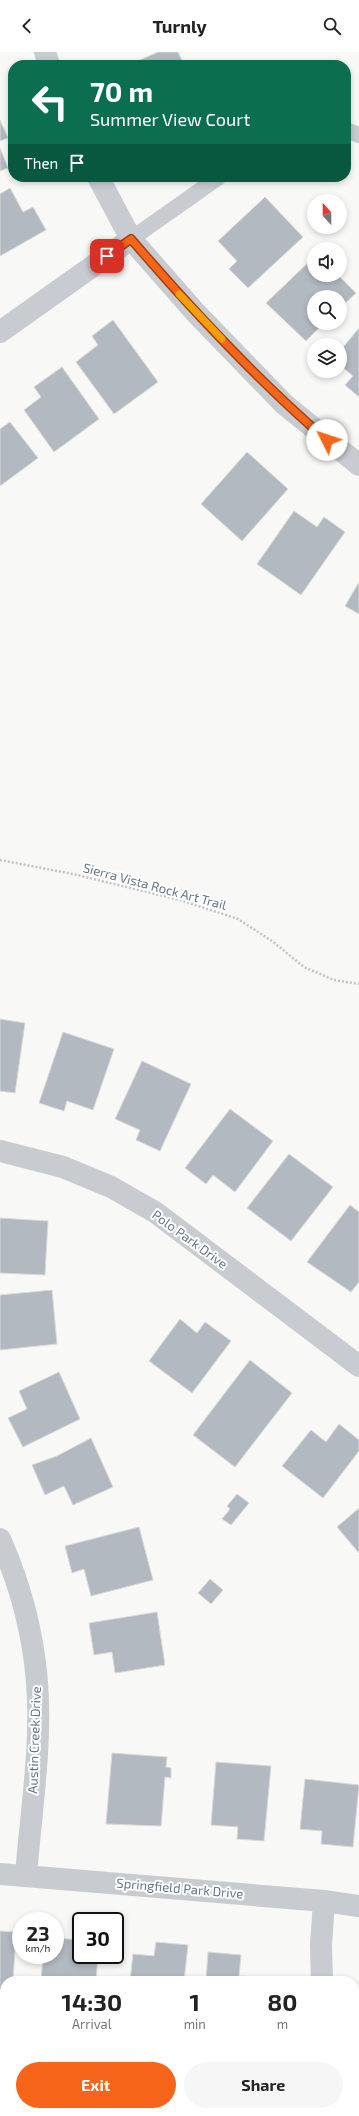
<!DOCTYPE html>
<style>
:root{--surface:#fff;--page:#f6f6f6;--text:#222;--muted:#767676;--accent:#f66519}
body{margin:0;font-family:"Exo 2",sans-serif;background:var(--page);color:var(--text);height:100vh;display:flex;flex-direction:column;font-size:15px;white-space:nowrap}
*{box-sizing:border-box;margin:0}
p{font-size:13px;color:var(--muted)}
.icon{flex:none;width:22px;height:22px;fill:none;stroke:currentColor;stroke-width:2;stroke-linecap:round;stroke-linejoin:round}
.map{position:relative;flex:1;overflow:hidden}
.drawer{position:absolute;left:0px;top:1924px;width:359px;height:140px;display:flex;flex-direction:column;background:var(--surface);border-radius:16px 16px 0 0;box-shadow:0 2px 6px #0003}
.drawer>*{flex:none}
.guide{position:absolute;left:8px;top:8px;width:343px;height:122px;border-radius:16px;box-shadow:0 2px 6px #0003;background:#0b6e4f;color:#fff;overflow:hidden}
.needle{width:26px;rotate:339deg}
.fabs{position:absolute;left:307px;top:142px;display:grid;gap:8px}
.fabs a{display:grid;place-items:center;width:40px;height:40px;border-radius:50%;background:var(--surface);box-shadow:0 2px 6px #0003;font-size:20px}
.speed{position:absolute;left:12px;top:1860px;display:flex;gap:8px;font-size:20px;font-weight:700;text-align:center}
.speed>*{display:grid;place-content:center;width:52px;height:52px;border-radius:50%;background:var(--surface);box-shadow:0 2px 6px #0003;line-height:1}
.speed small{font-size:10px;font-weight:400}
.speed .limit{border:2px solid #111;border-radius:6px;background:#fff;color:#111}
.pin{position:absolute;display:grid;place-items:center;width:34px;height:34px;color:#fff;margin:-17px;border-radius:8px;box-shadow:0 2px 6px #0006}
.me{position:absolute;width:44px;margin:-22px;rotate:311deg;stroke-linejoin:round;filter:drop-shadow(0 0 3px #0008)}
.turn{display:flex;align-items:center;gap:14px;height:84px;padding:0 16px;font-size:18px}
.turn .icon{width:52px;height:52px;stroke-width:2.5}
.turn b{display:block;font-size:28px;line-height:34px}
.then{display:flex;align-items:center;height:38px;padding:0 16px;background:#0003;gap:8px;font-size:15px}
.eta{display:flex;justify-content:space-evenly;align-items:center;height:68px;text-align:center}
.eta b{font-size:24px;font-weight:700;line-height:28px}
.action{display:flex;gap:8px;margin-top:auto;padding:8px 16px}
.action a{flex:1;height:46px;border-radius:24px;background:var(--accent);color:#fff;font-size:16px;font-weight:700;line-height:46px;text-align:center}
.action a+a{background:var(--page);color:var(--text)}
header{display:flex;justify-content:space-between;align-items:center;height:52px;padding:0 16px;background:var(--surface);font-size:18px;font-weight:700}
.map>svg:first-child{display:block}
.building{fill:#b2b9c1;stroke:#dadad8}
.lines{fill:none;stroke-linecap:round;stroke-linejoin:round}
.path{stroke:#c1c3c6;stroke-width:2.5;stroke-dasharray:2 2;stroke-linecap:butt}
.service{stroke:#c8cbd0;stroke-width:16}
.minor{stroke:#c8cbd0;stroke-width:22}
.route-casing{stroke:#a04210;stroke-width:10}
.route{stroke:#f66519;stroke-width:7}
.slow{stroke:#f59e0b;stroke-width:7}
.labels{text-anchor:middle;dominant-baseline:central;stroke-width:4;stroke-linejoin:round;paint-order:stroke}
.street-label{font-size:13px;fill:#64758a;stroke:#fff}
</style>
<header><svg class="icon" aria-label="back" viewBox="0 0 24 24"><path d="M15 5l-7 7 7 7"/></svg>Turnly<svg class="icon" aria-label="search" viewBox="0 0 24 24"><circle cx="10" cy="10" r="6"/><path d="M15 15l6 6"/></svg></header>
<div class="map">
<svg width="359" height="2064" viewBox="0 0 359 2064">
<rect width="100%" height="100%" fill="#f8f9f6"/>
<path class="building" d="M158,0H178L184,13H129Z
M0,68L8,86L0,89Z
M0,96L8,116L0,119Z
M10,136L23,160L33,155L46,178L0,204V142Z
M265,145L303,185L248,236L229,217L237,209L218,189Z
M314,205V223H338L356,241L340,256V245H314V271H324L306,289L266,251Z
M113,268L158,330L114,362L76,310L98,293L92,284Z
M359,276V345L345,333L353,324L340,313V299Z
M62,315L99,367L54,400L24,358L41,345L34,335Z
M10,370L38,406L0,434V377Z
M247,400L288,437L242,489L201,452Z
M294,459L317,475L324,465L345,480L301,543L257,512Z
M359,530V562L345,554Z
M0,967L25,971L15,1041L0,1039Z
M63,980L114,997L93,1058L67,1049L64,1059L39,1051Z
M142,1009L191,1032L160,1099L136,1088L140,1078L115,1067Z
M230,1057L273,1089L235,1140L213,1123L206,1132L185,1116Z
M289,1102L333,1135L291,1189L247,1156Z
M350,1153L359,1160V1230L351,1240L307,1210Z
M0,1166L48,1169L45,1223L0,1221Z
M52,1238L57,1292L0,1298V1243Z
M180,1267L197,1281L205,1270L231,1289L192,1341L149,1309Z
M250,1308L292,1341L235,1415L193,1383Z
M59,1320L80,1367L23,1395L8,1366L27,1357L19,1339Z
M339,1372L359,1388V1399L323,1446L282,1414L311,1378L326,1390Z
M91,1386L113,1435L73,1453L64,1434L45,1443L32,1413L57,1404Z
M237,1442L249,1451L231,1473L222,1467L230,1457L227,1454Z
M359,1456V1501L337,1475Z
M139,1475L153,1528L91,1544L84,1517L72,1521L65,1494Z
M210,1527L223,1538L211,1552L198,1541Z
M157,1560L165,1613L115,1621L112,1600L94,1603L89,1571Z
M112,1701L167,1705L166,1715L171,1716V1726L165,1725L161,1774L106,1772Z
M216,1710L271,1714L264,1789L237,1787L238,1775L211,1773Z
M305,1727L359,1733L353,1795L321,1792L322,1779L300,1777Z
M0,1879L16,1880L13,1929H5V1945L0,1944Z
M55,1886L81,1888V1903H98L96,1929H41L43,1903H55Z
M156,1890L188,1893L184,1929H130L133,1902L154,1904Z
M208,1900L241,1903L239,1924L260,1925L259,1929H206Z
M27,2059H83L84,2064H27Z
M124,2059H178V2064H124Z
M217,2059H271V2064H217Z"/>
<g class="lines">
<path class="path" d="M0,808L73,822L180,848L238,867L272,889L304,915L334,928L359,932"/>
<path class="service" d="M346,78L359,83
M131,187L219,125"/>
<path class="minor" d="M45,0L49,13
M98,125L131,187L195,260L284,352L359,413
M0,280L131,187
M0,1099L63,1115L111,1135L155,1160L359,1314
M0,1487C20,1532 33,1580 37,1630C42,1692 31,1760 26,1823
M0,1822L324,1849L359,1854
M322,1929L321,1893L324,1849
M353,2059L355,2064"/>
</g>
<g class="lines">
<g class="route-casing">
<path id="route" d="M107,204L131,187C192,258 256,327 327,388"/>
</g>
<use href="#route" class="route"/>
<path class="slow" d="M179,242L222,287"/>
</g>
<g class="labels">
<g class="street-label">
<text transform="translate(155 834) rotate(15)">Sierra Vista Rock Art Trail</text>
<text transform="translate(190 1187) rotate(36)">Polo Park Drive</text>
<text transform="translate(34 1688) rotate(-88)">Austin Creek Drive</text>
<text transform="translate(180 1836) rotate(5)">Springfield Park Drive</text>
</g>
</g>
</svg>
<div class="fabs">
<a><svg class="needle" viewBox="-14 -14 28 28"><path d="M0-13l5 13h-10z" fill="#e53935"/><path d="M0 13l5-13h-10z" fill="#767676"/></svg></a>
<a><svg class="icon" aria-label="sound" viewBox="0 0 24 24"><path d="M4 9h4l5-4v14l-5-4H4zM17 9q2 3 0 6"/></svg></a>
<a><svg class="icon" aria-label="search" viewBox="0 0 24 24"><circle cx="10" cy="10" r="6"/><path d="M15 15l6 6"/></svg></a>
<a><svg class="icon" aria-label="layers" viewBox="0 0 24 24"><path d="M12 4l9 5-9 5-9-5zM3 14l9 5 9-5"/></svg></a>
</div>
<div class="speed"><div>23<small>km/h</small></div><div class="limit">30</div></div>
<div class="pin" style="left:107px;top:204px;background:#d93025"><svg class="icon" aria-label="arrive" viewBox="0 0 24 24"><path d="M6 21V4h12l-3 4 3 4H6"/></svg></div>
<svg class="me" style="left:327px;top:388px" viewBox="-20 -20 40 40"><circle r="19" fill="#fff"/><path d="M0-13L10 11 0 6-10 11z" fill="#f66519"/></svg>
<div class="guide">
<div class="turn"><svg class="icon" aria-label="left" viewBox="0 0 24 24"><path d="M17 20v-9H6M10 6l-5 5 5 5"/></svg><div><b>70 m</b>Summer View Court</div></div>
<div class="then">Then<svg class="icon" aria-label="arrive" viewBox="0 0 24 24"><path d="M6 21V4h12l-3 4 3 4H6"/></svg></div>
</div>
<section class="drawer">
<div class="eta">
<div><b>14:30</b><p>Arrival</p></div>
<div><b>1</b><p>min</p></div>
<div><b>80</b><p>m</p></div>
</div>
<div class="action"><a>Exit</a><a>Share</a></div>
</section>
</div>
